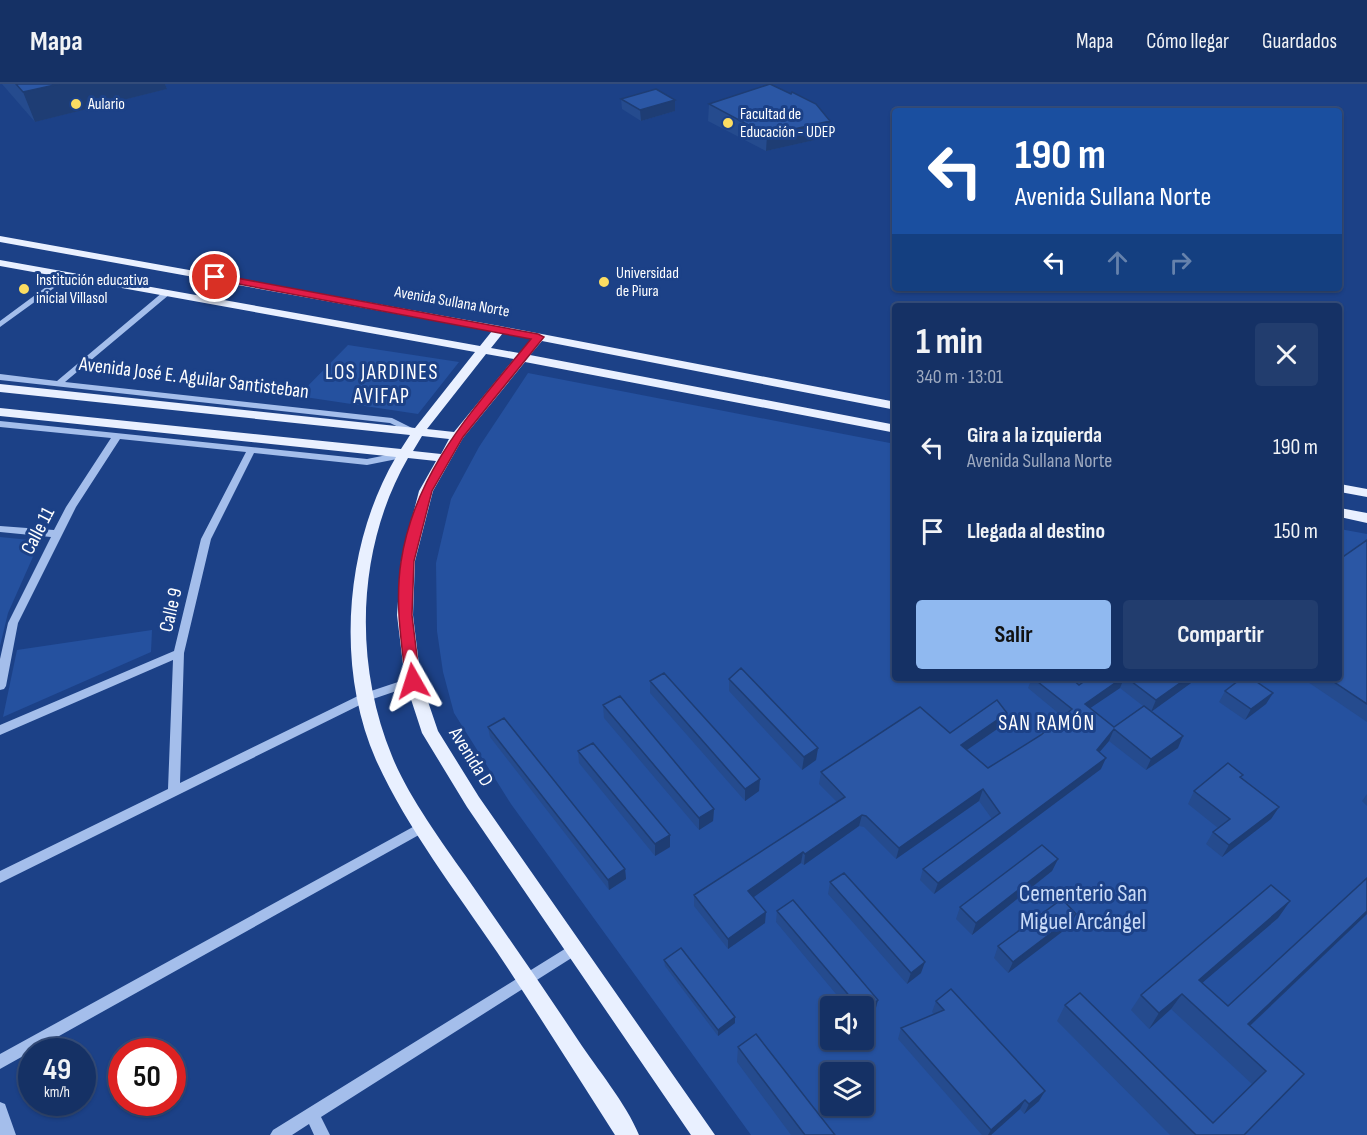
<!DOCTYPE html>
<html lang="es">
<meta charset="utf-8">
<style>
:root{--surface:#153165;--page:#223d6e;--text:#f1f3f6;--muted:#9da9bf;--line:#344c79;--accent:#90b9f0}
body{margin:0;font-family:"Sofia Sans Condensed",sans-serif;background:var(--page);color:var(--text);height:100vh;display:flex;flex-direction:column;font-size:22px;white-space:nowrap}
*{box-sizing:border-box;margin:0}
p{font-size:20px;color:var(--muted)}
.icon{flex:none;width:33px;height:33px;fill:none;stroke:currentColor;stroke-width:2;stroke-linecap:round;stroke-linejoin:round}
.map{position:relative;flex:1;overflow:hidden}
.details{position:absolute;left:892px;top:219px;width:450px;height:378px;display:flex;flex-direction:column;background:var(--surface);border-radius:6px;box-shadow:0 2px 4px #0004,0 0 0 2px var(--line)}
.details>*{flex:none}
.hud{position:absolute;left:892px;top:24px;width:450px;height:183px;border-radius:6px;box-shadow:0 2px 4px #0004,0 0 0 2px var(--line);background:#1a4fa0;color:#fff;overflow:hidden}
.tools{position:absolute;left:820px;top:912px;display:grid;gap:12px}
.tools a{display:grid;place-items:center;width:54px;height:54px;border-radius:6px;background:var(--surface);box-shadow:0 2px 4px #0004,0 0 0 2px var(--line);font-size:30px}
.speed{position:absolute;left:18px;top:954px;display:flex;gap:12px;font-size:30px;font-weight:700;text-align:center}
.speed>*{display:grid;place-content:center;width:78px;height:78px;border-radius:50%;background:var(--surface);box-shadow:0 2px 4px #0004,0 0 0 2px var(--line);line-height:1}
.speed small{font-size:15px;font-weight:400}
.speed .limit{border:9px solid #d22;background:#fff;color:#111}
.pin{position:absolute;display:grid;place-items:center;width:51px;height:51px;color:#fff;margin:-26px;border:3px solid #fff;border-radius:50%;box-shadow:0 2px 6px #0007}
.me{position:absolute;width:66px;margin:-33px;rotate:354deg;stroke-linejoin:round;filter:drop-shadow(0 0 4px #0008)}
.turn{display:flex;align-items:center;gap:21px;height:126px;padding:0 24px;font-size:27px}
.turn .icon{width:78px;height:78px;stroke-width:2.5}
.turn b{display:block;font-size:42px;line-height:51px}
.lanes{display:flex;align-items:center;height:57px;padding:0 24px;background:#0003;justify-content:center;gap:30px;direction:ltr}
.lanes .off{opacity:.35}
.round{display:grid;place-items:center;flex:none;width:63px;height:63px;border-radius:6px;background:var(--page)}
.head{display:flex;align-items:center;justify-content:space-between;height:102px;padding:0 24px}
h1{font-size:36px;font-weight:700;line-height:45px}
.cta{display:flex;gap:12px;margin-top:auto;padding:12px 24px}
.cta a{flex:1;height:69px;border-radius:6px;background:var(--accent);color:#111;font-size:24px;font-weight:700;line-height:69px;text-align:center}
.cta a+a{background:var(--page);color:var(--text)}
ul{padding:0;list-style:none}
li{display:flex;align-items:center;gap:18px;height:84px;padding:0 24px}
li div{flex:1}
li b{display:block;font-size:22px}
li em{font-style:normal}
header{display:flex;align-items:center;gap:36px;box-sizing:border-box;height:84px;padding:0 30px;background:var(--surface);border-bottom:2px solid var(--line)}
header strong{font-size:28px}
nav{display:flex;gap:33px;margin-inline-start:auto;font-size:21px}
.map>svg:first-child{display:block}
.green{fill:#25519f;fill-rule:evenodd}
.lines{fill:none;stroke-linecap:round;stroke-linejoin:round}
.minor{fill:#a4beeb;fill-rule:evenodd}
.major{fill:#e9f0ff;fill-rule:evenodd}
.wall{fill:#254b8e;fill-rule:evenodd}
.shaded-wall{fill:#1e3d74}
.building{fill:#2b57a5;stroke:#1e3d74;stroke-width:1.5}
.route{fill:#e11d48;stroke:#92132f;stroke-width:1.5}
.poi-dot{fill:#fcdd62;stroke:#1c4187;stroke-width:2}
.labels{text-anchor:middle;dominant-baseline:central;stroke-width:6;stroke-linejoin:round;paint-order:stroke}
.far-poi-label{font-size:16px;fill:#fff;stroke:#1c4187;text-anchor:start}
.far-street-label{font-size:16px;fill:#fff;stroke:#1c4187}
.street-label{font-size:20px;fill:#fff;stroke:#1c4187}
.neighbourhood-label{font-size:21px;letter-spacing:1.5px;fill:#fff;stroke:#1c4187}
.near-park-label{font-size:24px;fill:#c9dbf8;stroke:#1c4187}
</style>
<header>
<strong>Mapa</strong>
<nav><a>Mapa</a><a>Cómo llegar</a><a>Guardados</a></nav>
</header>
<div class="map">
<svg width="1367" height="1051" viewBox="0 0 1367 1051">
<rect width="100%" height="100%" fill="#1c4187"/>
<path class="green" d="M348,261L459,278L418,330L298,312Z
M528,289L895,360L896,594H1340V445L1367,450V1051H751L511,720L454,629L443,588L437,547L436,479L451,415L479,363ZM831,922H864V956H831ZM831,988H864V1022H831Z
M0,453L40,457L8,529L0,562Z
M152,546L151,568L3,633L17,566Z"/>
<g class="lines">
<path class="minor" d="M65,189L72,191L0,243V237Z
M163,208H169L170,210L65,298L392,334L420,348L419,350H413L390,339L0,296V290L57,297Z
M0,337L367,375L402,368L407,371L402,374L367,381L254,369L211,455L184,569L180,699L362,610L413,593L417,594L419,597L417,600L370,616L0,799V787L168,705L173,576L0,651V641L174,567L201,455L246,368L120,355L76,423L18,539L6,602L4,605L0,606V575L8,539L51,453L0,448V442L54,446L66,423L111,354L0,343Z
M422,738L426,739L428,743L426,747L0,985V970Z
M576,858L581,860L583,864L581,868L321,1033L330,1051H314L309,1040L292,1051H270L273,1046Z
M0,1018L5,1020L16,1051H0Z"/>
<path class="major" d="M0,152L500,242L896,318V326L542,257L530,271L896,341V349L525,278L463,354L433,407L415,477L413,531L421,597L438,647L479,713L715,1051H691L467,723L422,649L405,597L397,531L401,477L419,407L436,377L408,374C357,462 353,578 392,672C407,710 441,757 465,791C503,846 541,900 578,956C597,985 626,1019 639,1051H615C576,990 537,928 497,868C455,806 407,744 376,676C335,583 345,459 396,373L0,332V324L401,365L410,351L0,308V300L415,344L475,268L0,182V176L480,262L492,247L0,158ZM503,249L532,255L519,269L491,264ZM486,270L514,275L454,348L427,345ZM422,352L449,355L441,370L413,367Z
M1340,400L1367,405V413L1340,408Z
M1340,424L1367,429V439L1340,433Z"/>
</g>
<path class="wall" d="M2,0H165L167,5L35,38Z
M621,15L675,16V27L641,37L622,25Z
M709,20L830,37L828,53L766,67L708,37Z
M1367,456V638L1302,594H1340Z
M1032,594H1071L1079,601L1089,594H1198L1151,627L1178,664L1146,686L1109,657L1099,668L1101,685L934,810L920,796L923,785L992,735L979,717L896,775L864,743L859,742L804,781L801,779L753,813L765,839L728,865L694,822V811L837,718L819,700L821,688L950,649L1003,641L967,666L988,684L1041,651L1063,633L1028,604ZM1120,604L1143,622L1114,643L1090,624Z
M729,595L818,664L816,676L802,686L729,607Z
M650,597L759,707L745,717L650,609Z
M1225,607L1273,609L1266,620L1245,636L1219,618Z
M603,621L714,725L713,737L699,746L604,634Z
M488,643L625,785L626,795L609,806L490,653Z
M578,667L670,751V763L655,772L579,679Z
M1243,691L1241,694L1279,723L1271,735L1222,773L1206,760L1213,748L1218,744L1188,720L1194,707Z
M1367,710V722L1362,717Z
M1058,775L1052,787L972,851L956,835L960,823Z
M1367,794V830L1250,942L1304,990L1244,1051H1170L1057,937L1065,921L1213,1039L1252,1000L1171,925L1149,945L1131,926L1141,911L1290,817L1278,834L1202,899L1228,922Z
M830,798L921,889L907,900L828,810Z
M777,827L878,916L875,927L864,935V922H846L776,838Z
M1071,841L1008,889L994,874L998,862Z
M664,876L735,933V939L718,952L665,882Z
M936,917L1039,1017L1024,1030L1020,1025L991,1051H982L898,955L901,944L934,930L932,928Z
M738,963L835,1051H791L737,978Z"/>
<path class="shaded-wall" d="M59,0H165L167,5L35,38L23,8Z
M675,16V27L641,37L640,26Z
M830,37L828,53L766,67L767,51Z
M1122,594H1124L1120,604L1080,631L1085,620Z
M1187,594H1198L1151,628L1156,616Z
M1273,609L1266,620L1245,636L1251,625Z
M1007,629L1003,641L958,672L961,661Z
M1114,645L1109,657L1092,677L1097,666Z
M1183,652L1178,664L1146,686L1151,675Z
M818,664L816,676L802,686L804,673Z
M1106,674L1101,685L934,810L938,799Z
M760,695L759,707L745,717V705Z
M983,705L979,717L896,775L899,764Z
M1279,723L1271,735L1222,773L1229,761Z
M714,725L713,737L699,746V734Z
M862,731L859,742L804,781L805,770Z
M670,751V763L655,772V760Z
M803,768L801,779L747,818L748,807Z
M1058,775L1052,787L972,851L976,839Z
M625,785L626,795L609,806L608,796Z
M1290,817L1278,834L1188,911L1199,896Z
M1367,827V830L1236,955L1248,940Z
M766,828L765,839L728,865V855Z
M1076,830L1071,841L1008,889L1013,878Z
M925,878L921,889L907,900L911,889Z
M1182,910L1171,925L1149,945L1159,929Z
M878,916L875,927L864,935V926Z
M735,933V939L718,952V946Z
M1045,1007L1039,1017L1024,1030L1029,1020Z
M1025,1016L1020,1025L991,1051H988L991,1046Z"/>
<path class="building" d="M16,0H59L23,8Z
M770,0L791,10L792,8L816,20L830,37L767,51L709,20Z
M656,5L675,16L640,26L621,15Z
M1367,456V620L1328,594H1340V475Z
M741,584L818,664L804,673L729,595Z
M664,589L760,695L745,705L650,597Z
M1033,594H1071L1079,601L1089,594H1122L1085,620L1114,643L1144,622L1183,652L1151,675L1114,645L1097,666L1106,674L938,799L923,785L1000,729L983,705L899,764L866,732L862,731L805,770L803,768L748,807L766,828L728,855L694,811L845,713L821,688L920,623L950,649L997,616L1007,629L961,661L988,684L1041,651L1072,625Z
M1127,594H1187L1156,616Z
M1242,594H1251L1273,609L1251,625L1225,607Z
M620,612L714,725L699,734L603,621Z
M504,634L625,785L608,796L488,643Z
M593,659L670,751L655,760L578,667Z
M1228,679L1243,691L1240,693L1279,723L1229,761L1213,748L1230,735L1194,707Z
M1042,761L1058,775L976,839L960,823Z
M844,789L925,878L911,889L830,798Z
M1367,794V827L1248,940L1304,990L1244,1051H1196L1065,921L1080,909L1213,1039L1266,987L1182,910L1159,929L1141,911L1271,801L1290,817L1199,896L1228,922Z
M1062,815L1076,830L1013,878L998,862Z
M793,816L878,916L864,926V922H858L777,827Z
M681,864L735,933L718,946L664,876Z
M951,905L1045,1007L1029,1020L1025,1016L991,1046L901,944L944,926L936,917Z
M756,950L835,1051H805L738,963Z"/>
<path class="route" d="M215,190L538,250L544,253L463,353L432,407L414,477L412,531L420,597L418,601L413,602L406,597C401,557 395,517 401,478C415,385 475,324 531,255L212,195L210,193Z"/>
<g class="poi-dot">
<circle cx="76" cy="20" r="6"/>
<circle cx="728" cy="39" r="6"/>
<circle cx="604" cy="198" r="6"/>
<circle cx="24" cy="205" r="6"/>
</g>
<g class="labels">
<g class="far-poi-label">
<text x="88" y="20">Aulario</text>
<text x="740" y="30">Facultad de<tspan x="740" dy="18">Educación - UDEP</tspan></text>
<text x="616" y="189">Universidad<tspan x="616" dy="18">de Piura</tspan></text>
<text x="36" y="196">Institución educativa<tspan x="36" dy="18">inicial Villasol</tspan></text>
</g>
<g class="far-street-label">
<text transform="translate(452 218) rotate(10)">Avenida Sullana Norte</text>
</g>
<g class="street-label">
<text transform="translate(194 294) rotate(7)">Avenida José E. Aguilar Santisteban</text>
<text transform="translate(38 447) rotate(-63)">Calle 11</text>
<text transform="translate(171 526) rotate(-77)">Calle 9</text>
<text transform="translate(471 673) rotate(58)">Avenida D</text>
</g>
<g class="neighbourhood-label">
<text x="382" y="288">LOS JARDINES<tspan x="382" dy="24">AVIFAP</tspan></text>
<text x="1047" y="639">SAN RAMÓN</text>
</g>
<g class="near-park-label">
<text x="1083" y="809">Cementerio San<tspan x="1083" dy="28">Miguel Arcángel</tspan></text>
</g>
</g>
</svg>
<div class="tools">
<a><svg class="icon" aria-label="sound" viewBox="0 0 24 24"><path d="M4 9h4l5-4v14l-5-4H4zM17 9q2 3 0 6"/></svg></a>
<a><svg class="icon" aria-label="layers" viewBox="0 0 24 24"><path d="M12 4l9 5-9 5-9-5zM3 14l9 5 9-5"/></svg></a>
</div>
<div class="speed"><div>49<small>km/h</small></div><div class="limit">50</div></div>
<div class="pin" style="left:215px;top:193px;background:#d93025"><svg class="icon" aria-label="arrive" viewBox="0 0 24 24"><path d="M6 21V4h12l-3 4 3 4H6"/></svg></div>
<svg class="me" style="left:413px;top:597px" viewBox="-20 -20 40 40"><path d="M0-17L14 15 0 8-14 15z" fill="#e11d48" stroke="#fff" stroke-width="4"/></svg>
<div class="hud">
<div class="turn"><svg class="icon" aria-label="left" viewBox="0 0 24 24"><path d="M17 20v-9H6M10 6l-5 5 5 5"/></svg><div><b>190 m</b>Avenida Sullana Norte</div></div>
<div class="lanes"><svg class="icon" aria-label="left" viewBox="0 0 24 24"><path d="M17 20v-9H6M10 6l-5 5 5 5"/></svg><svg class="icon off" aria-label="ahead" viewBox="0 0 24 24"><path d="M12 20V5M6 11l6-6 6 6"/></svg><svg class="icon off" aria-label="right" viewBox="0 0 24 24"><path d="M7 20v-9h11M14 6l5 5-5 5"/></svg></div>
</div>
<section class="details">
<div class="head"><div><h1>1 min</h1><p>340 m · 13:01</p></div><a class="round"><svg class="icon" aria-label="close" viewBox="0 0 24 24"><path d="M6 6l12 12M18 6L6 18"/></svg></a></div>
<ul>
<li><svg class="icon" aria-label="left" viewBox="0 0 24 24"><path d="M17 20v-9H6M10 6l-5 5 5 5"/></svg><div><b>Gira a la izquierda</b><p>Avenida Sullana Norte</p></div><em>190 m</em></li>
<li><svg class="icon" aria-label="arrive" viewBox="0 0 24 24"><path d="M6 21V4h12l-3 4 3 4H6"/></svg><div><b>Llegada al destino</b></div><em>150 m</em></li>
</ul>
<div class="cta"><a>Salir</a><a>Compartir</a></div>
</section>
</div>
